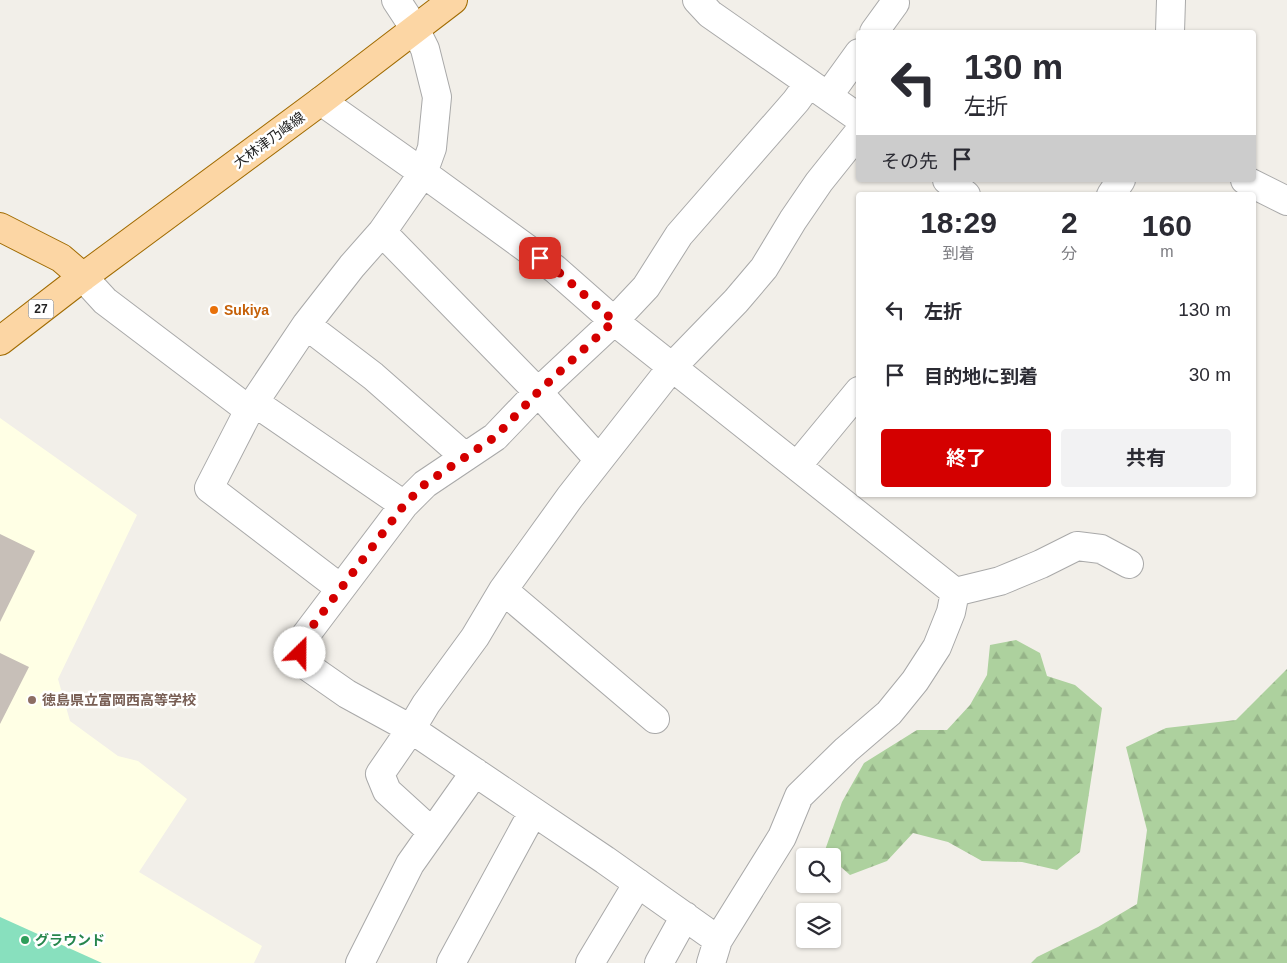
<!DOCTYPE html>
<html lang="ja">
<meta charset="utf-8">
<style>
:root{--surface:#fff;--page:#f2f2f3;--text:#2b2b33;--muted:#7c7c81;--accent:#d40000}
body{margin:0;font-family:Helvetica,"Noto Sans JP",sans-serif;background:var(--page);color:var(--text);height:100vh;display:flex;flex-direction:column;font-size:19px;white-space:nowrap}
*{box-sizing:border-box;margin:0}
p{font-size:16px;color:var(--muted)}
.icon{flex:none;width:28px;height:28px;fill:none;stroke:currentColor;stroke-width:2;stroke-linecap:round;stroke-linejoin:round}
.map{position:relative;flex:1;overflow:hidden}
.sheet{position:absolute;left:856px;top:192px;width:400px;height:305px;display:flex;flex-direction:column;background:var(--surface);border-radius:5px;box-shadow:0 1px 4px #0004}
.sheet>*{flex:none}
.guide{position:absolute;left:856px;top:30px;width:400px;height:152px;border-radius:5px;box-shadow:0 1px 4px #0004;background:#fff;color:var(--text);overflow:hidden}
.controls{position:absolute;left:796px;top:848px;display:grid;gap:10px}
.controls a{display:grid;place-items:center;width:45px;height:45px;border-radius:5px;background:var(--surface);box-shadow:0 1px 4px #0004;font-size:25px}
.pin{position:absolute;display:grid;place-items:center;width:42px;height:42px;color:#fff;margin:-21px;border-radius:10px;box-shadow:0 2px 8px #0006}
.me{position:absolute;width:55px;margin:-28px;rotate:23deg;stroke-linejoin:round;filter:drop-shadow(0 0 4px #0008)}
.turn{display:flex;align-items:center;gap:18px;height:105px;padding:0 25px;font-size:22px}
.turn .icon{width:65px;height:65px;stroke-width:2.5}
.turn b{display:block;font-size:35px;line-height:42px}
.then{display:flex;align-items:center;height:48px;padding:0 25px;background:#0003;gap:10px;font-size:19px}
.eta{display:flex;justify-content:space-evenly;align-items:center;height:85px;text-align:center}
.eta b{font-size:30px;font-weight:700;line-height:35px}
.action{display:flex;gap:10px;margin-top:auto;padding:10px 25px}
.action a{flex:1;height:58px;border-radius:5px;background:var(--accent);color:#fff;font-size:20px;font-weight:700;line-height:58px;text-align:center}
.action a+a{background:var(--page);color:var(--text)}
ul{padding:0;list-style:none}
li{display:flex;align-items:center;gap:15px;height:65px;padding:0 25px}
li div{flex:1}
li b{display:block;font-size:19px}
li em{font-style:normal}
.map>svg:first-child{display:block}
.education{fill:#ffffe5}
.forest{fill:url(#forest-firs)}
.pitch{fill:#88e0be}
.building{fill:#c7bfb8}
.lines{fill:none;stroke-linecap:round;stroke-linejoin:round}
.minor-casing{stroke:#a9a9a9;stroke-width:30}
.major-casing{stroke:#a06b00;stroke-width:30}
.minor{stroke:#fff;stroke-width:28}
.major{stroke:#fcd6a4;stroke-width:28}
.route{stroke:#d40000;stroke-width:9;stroke-dasharray:0 16.2}
.food-dot{fill:#e8710a;stroke:#fff;stroke-width:2}
.education-dot{fill:#8d6e63;stroke:#fff;stroke-width:2}
.leisure-dot{fill:#2e9e5b;stroke:#fff;stroke-width:2}
.labels{text-anchor:middle;dominant-baseline:central;stroke-width:5;stroke-linejoin:round;paint-order:stroke}
.shield{fill:#fff;stroke:#646464;stroke-width:1}
.shield-label{font-size:12px;font-weight:bold;fill:#222}
.street-label{font-size:14px;fill:#222;stroke:#fff}
.food-label{font-size:14px;font-weight:bold;fill:#c56008;stroke:#fff;text-anchor:start}
.education-label{font-size:14px;font-weight:bold;fill:#785e54;stroke:#fff;text-anchor:start}
.leisure-label{font-size:14px;font-weight:bold;fill:#27864d;stroke:#fff;text-anchor:start}
</style>
<div class="map">
<svg width="1287" height="963" viewBox="0 0 1287 963">
<defs>
<pattern id="forest-firs" width="22" height="20" patternUnits="userSpaceOnUse" patternTransform="scale(1.25)"><rect width="22" height="20" fill="#add19e"/><path d="M5 1l3.5 6h-7zM16 11l3.5 6h-7z" fill="#95b388"/></pattern>
</defs>
<rect width="100%" height="100%" fill="#f2efe9"/>
<path class="education" d="M0,418L137,515L58,679L70,721L118,756L138,761L187,799L139,872L262,946L254,963H0Z"/>
<path class="forest" d="M1016,640L1040,653L1047,676L1075,685L1102,708L1080,852L1057,870L1022,862L982,861L948,842L913,833L887,861L850,875L833,860L832,856H828L824,853L842,802L864,763L917,730H947L970,705L987,675L990,645Z
M1287,669V963H1031L1037,957L1098,927L1137,904L1147,830L1126,747L1166,728L1236,720Z"/>
<path class="pitch" d="M0,917L102,963H0Z"/>
<path class="building" d="M0,534L35,551L0,622Z
M0,653L29,667L0,724Z"/>
<g class="lines">
<g class="minor-casing">
<path id="minor" d="M697,0L710,14L859,118
M874,32L895,3
M1170,32L1171,0
M828,96L859,53
M321,101L423,173L555,269L614,321L955,592
M947,180L966,195
M1245,180L1287,201
M1111,195L1121,180
M382,232L538,392L599,460
M83,277L105,301L249,410
M306,325L373,376L464,456
M254,402L404,505
M797,466L859,391
M340,588L209,488L249,410L306,325L352,266L382,232L423,173L432,148L437,97L425,49L415,29L396,0
M503,590L655,719
M955,592L1000,581L1041,564L1077,546L1101,549L1129,564
M432,832L387,791L380,774L411,729L426,704L475,637L503,590L570,497L672,367L736,301L764,268L793,220L819,182L859,132
M718,940L605,860L411,729L347,694L304,664L300,653L305,636L404,505L425,484L495,437L538,392L614,321L646,287L679,235L796,101L809,83
M360,963L410,864L475,772
M451,963L533,812
M590,963L638,883
M659,963L685,916
M711,963L718,940L782,837L799,796L846,750L889,713L915,681L937,647L951,612L955,592"/>
</g>
<g class="major-casing">
<path id="major" d="M0,227L61,258L83,277
M0,341L83,277L321,101L453,0"/>
</g>
<use href="#minor" class="minor"/>
<use href="#major" class="major"/>
</g>
<g class="lines">
<path class="route" d="M300,653L305,636L404,505L425,484L495,437L538,392L614,321L555,269L540,258"/>
</g>
<circle class="food-dot" cx="214" cy="310" r="5"/>
<circle class="education-dot" cx="32" cy="700" r="5"/>
<circle class="leisure-dot" cx="25" cy="940" r="5"/>
<g class="labels">
<rect class="shield" x="28.5" y="299.5" width="25" height="19" rx="4"/>
<g class="shield-label">
<text x="41" y="309">27</text>
</g>
<g class="street-label">
<text transform="translate(269 140) rotate(-36)">大林津乃峰線</text>
</g>
<g class="food-label">
<text x="224" y="310">Sukiya</text>
</g>
<g class="education-label">
<text x="42" y="700">徳島県立富岡西高等学校</text>
</g>
<g class="leisure-label">
<text x="35" y="940">グラウンド</text>
</g>
</g>
</svg>
<div class="controls">
<a><svg class="icon" aria-label="search" viewBox="0 0 24 24"><circle cx="10" cy="10" r="6"/><path d="M15 15l6 6"/></svg></a>
<a><svg class="icon" aria-label="layers" viewBox="0 0 24 24"><path d="M12 4l9 5-9 5-9-5zM3 14l9 5 9-5"/></svg></a>
</div>
<div class="pin" style="left:540px;top:258px;background:#d93025"><svg class="icon" aria-label="arrive" viewBox="0 0 24 24"><path d="M6 21V4h12l-3 4 3 4H6"/></svg></div>
<svg class="me" style="left:300px;top:653px" viewBox="-20 -20 40 40"><circle r="19" fill="#fff"/><path d="M0-13L10 11 0 6-10 11z" fill="#d40000"/></svg>
<div class="guide">
<div class="turn"><svg class="icon" aria-label="left" viewBox="0 0 24 24"><path d="M17 20v-9H6M10 6l-5 5 5 5"/></svg><div><b>130 m</b>左折</div></div>
<div class="then">その先<svg class="icon" aria-label="arrive" viewBox="0 0 24 24"><path d="M6 21V4h12l-3 4 3 4H6"/></svg></div>
</div>
<section class="sheet">
<div class="eta">
<div><b>18:29</b><p>到着</p></div>
<div><b>2</b><p>分</p></div>
<div><b>160</b><p>m</p></div>
</div>
<ul>
<li><svg class="icon" aria-label="left" viewBox="0 0 24 24"><path d="M17 20v-9H6M10 6l-5 5 5 5"/></svg><div><b>左折</b></div><em>130 m</em></li>
<li><svg class="icon" aria-label="arrive" viewBox="0 0 24 24"><path d="M6 21V4h12l-3 4 3 4H6"/></svg><div><b>目的地に到着</b></div><em>30 m</em></li>
</ul>
<div class="action"><a>終了</a><a>共有</a></div>
</section>
</div>
